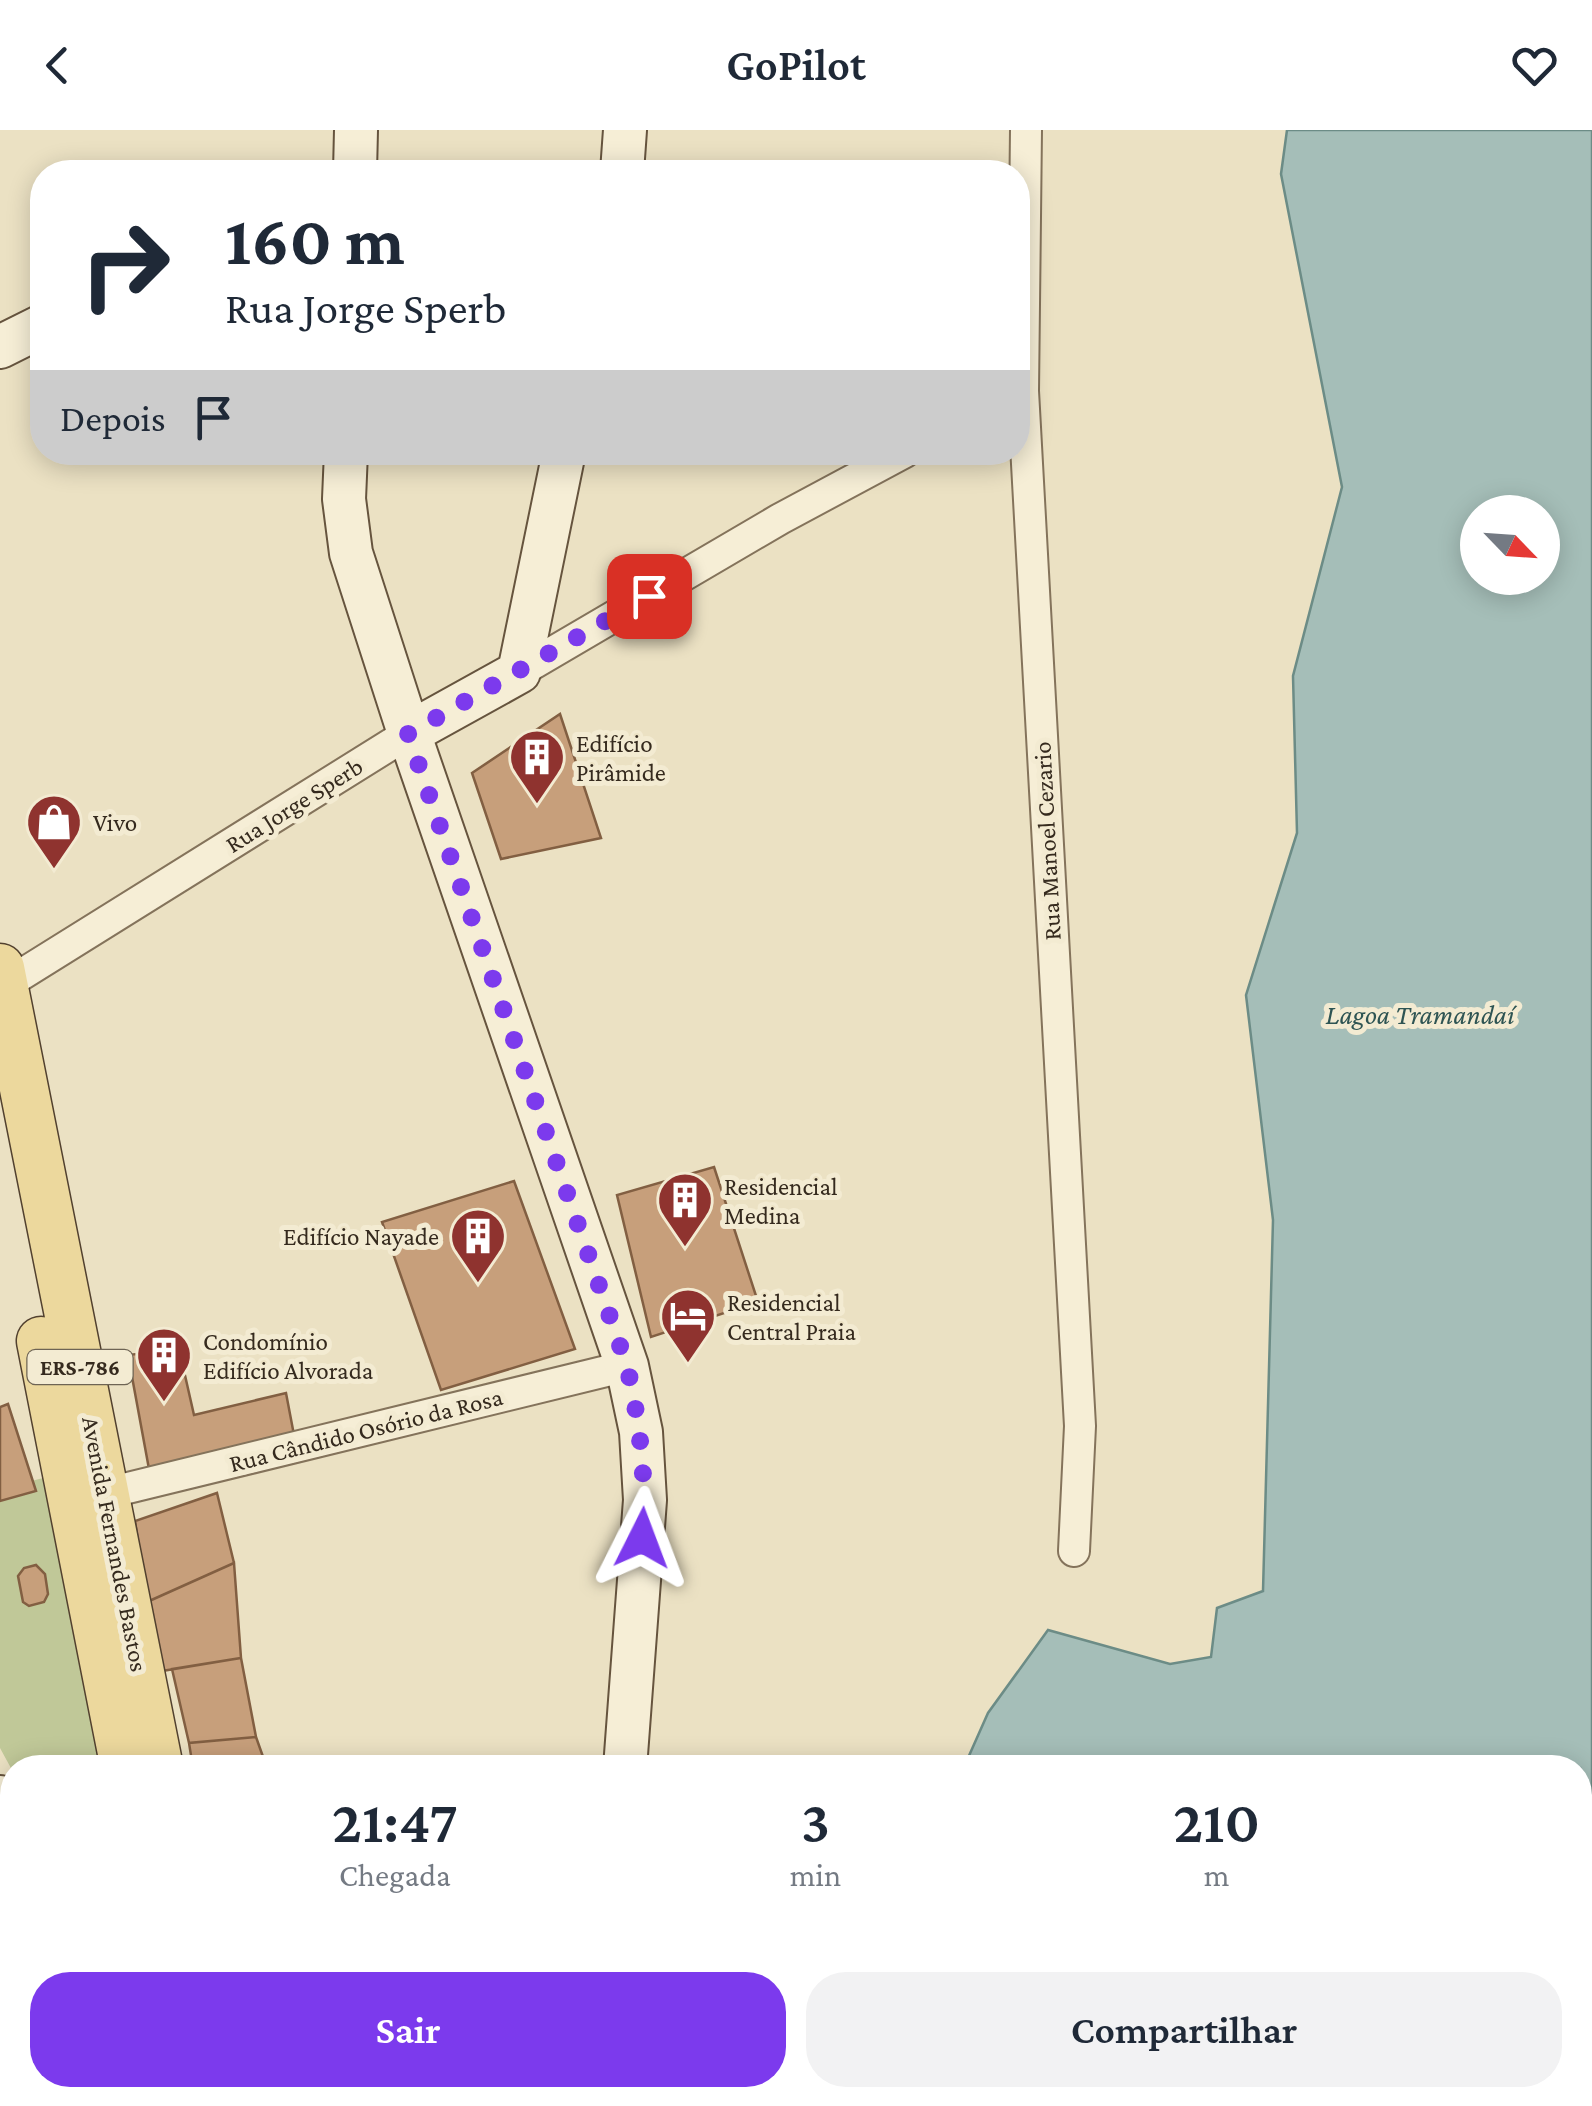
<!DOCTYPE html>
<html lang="pt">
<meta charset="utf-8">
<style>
:root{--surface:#fff;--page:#f2f2f3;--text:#1f2937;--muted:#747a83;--accent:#7c3aed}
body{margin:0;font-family:"Crimson Pro",serif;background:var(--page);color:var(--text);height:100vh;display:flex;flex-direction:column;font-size:38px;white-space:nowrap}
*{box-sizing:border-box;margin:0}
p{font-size:32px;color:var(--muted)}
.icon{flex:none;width:55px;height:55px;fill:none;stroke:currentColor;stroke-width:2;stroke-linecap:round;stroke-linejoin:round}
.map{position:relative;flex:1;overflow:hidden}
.panel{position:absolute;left:0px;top:1625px;width:1592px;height:352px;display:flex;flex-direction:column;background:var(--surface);border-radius:40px 40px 0 0;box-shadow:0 5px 25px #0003}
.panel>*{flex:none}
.top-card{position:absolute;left:30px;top:30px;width:1000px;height:305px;border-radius:40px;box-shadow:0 5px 25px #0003;background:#fff;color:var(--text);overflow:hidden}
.needle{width:65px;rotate:115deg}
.buttons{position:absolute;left:1460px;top:365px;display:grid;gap:20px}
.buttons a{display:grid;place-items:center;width:100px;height:100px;border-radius:50%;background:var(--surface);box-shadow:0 5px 25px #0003;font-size:50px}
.pin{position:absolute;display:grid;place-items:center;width:85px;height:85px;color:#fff;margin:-42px;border-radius:20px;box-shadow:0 5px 15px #0006}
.me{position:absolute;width:110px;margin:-55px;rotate:3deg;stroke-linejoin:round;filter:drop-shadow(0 0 8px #0008)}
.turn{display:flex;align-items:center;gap:35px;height:210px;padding:0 30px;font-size:45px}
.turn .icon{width:130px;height:130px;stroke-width:2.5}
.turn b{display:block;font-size:70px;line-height:85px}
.then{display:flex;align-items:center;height:95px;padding:0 30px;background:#0003;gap:20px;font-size:38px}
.eta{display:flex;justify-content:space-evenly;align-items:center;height:170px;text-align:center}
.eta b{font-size:60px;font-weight:600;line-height:70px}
.primary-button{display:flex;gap:20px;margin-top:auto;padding:20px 30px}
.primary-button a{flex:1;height:115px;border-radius:40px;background:var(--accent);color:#fff;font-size:40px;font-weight:600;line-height:115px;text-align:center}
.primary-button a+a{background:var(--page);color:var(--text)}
header{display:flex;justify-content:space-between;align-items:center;height:130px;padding:0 30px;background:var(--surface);font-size:45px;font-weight:600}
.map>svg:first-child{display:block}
.green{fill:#c0c898}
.water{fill:#a5beb8;stroke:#6c8c86;stroke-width:2.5;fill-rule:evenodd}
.building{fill:#c79f7b;stroke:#825f42;stroke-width:2.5}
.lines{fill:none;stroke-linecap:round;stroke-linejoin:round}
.street-casing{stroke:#84735b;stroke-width:34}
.secondary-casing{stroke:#66543e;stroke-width:46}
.primary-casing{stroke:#52412f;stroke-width:51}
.street{stroke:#f6eed6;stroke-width:30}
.secondary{stroke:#f6eed6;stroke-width:42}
.primary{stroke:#ecd89d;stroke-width:48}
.route{stroke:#7c3aed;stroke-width:18;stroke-dasharray:0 32.4}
.labels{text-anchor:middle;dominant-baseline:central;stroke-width:10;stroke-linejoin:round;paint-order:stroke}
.shield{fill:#f3ebd2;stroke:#6e6454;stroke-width:2.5}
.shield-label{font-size:22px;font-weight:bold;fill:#352a1e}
.poi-label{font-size:25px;fill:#352a1e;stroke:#f3ebd2;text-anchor:start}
.street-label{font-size:25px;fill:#352a1e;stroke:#f3ebd2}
.water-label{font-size:28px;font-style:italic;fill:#2e5453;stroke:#f3ebd2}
</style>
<header><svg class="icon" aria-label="back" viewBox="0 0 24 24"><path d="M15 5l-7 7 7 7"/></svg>GoPilot<svg class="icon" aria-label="heart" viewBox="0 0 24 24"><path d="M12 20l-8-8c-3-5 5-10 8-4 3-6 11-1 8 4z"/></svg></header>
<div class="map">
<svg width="1592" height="1976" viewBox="0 0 1592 1976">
<rect width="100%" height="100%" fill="#ebe1c3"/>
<path class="green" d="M47,1347L99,1634L98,1637L12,1638V1640L0,1618V1359Z"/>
<path class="water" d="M1287,0H1592V1976H777L790,1965H1580V1638L964,1637L988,1583L1048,1500L1170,1534L1211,1527L1217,1478L1263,1461L1273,1090L1246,865L1297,703L1293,546L1342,357L1281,44ZM1478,382H1542V448H1478Z"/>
<path class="building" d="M560,584L601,708L501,729L472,643Z
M714,1037L758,1172L651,1207L617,1065Z
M514,1051L575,1219L441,1260L382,1092Z
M179,1219L194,1285L286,1263L294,1305L149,1339L128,1225Z
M8,1274L36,1361L0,1371V1277Z
M217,1363L234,1433L147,1472L135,1391Z
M234,1433L241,1528L156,1542L147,1472Z
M36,1435L45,1444L48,1464L44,1472L29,1476L23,1472L18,1446L24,1438Z
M241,1528L256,1607L189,1613L172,1539Z
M256,1607L267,1638H193L189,1613Z
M404,1965H422L423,1976H335Z
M424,1965H529L531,1976H425Z"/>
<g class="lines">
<g class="street-casing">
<path id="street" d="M1026,0L1023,261L1080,1296L1074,1421
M519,542L780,389L905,322
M0,858L409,603
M91,1367L627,1236"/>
</g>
<g class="secondary-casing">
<path id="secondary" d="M355,42L356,0
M622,42L625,0
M0,217L42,196
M346,322L344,369L351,423L409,603L627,1236L641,1302L645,1370L625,1638
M409,603L519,542L564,322
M0,1667L12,1689
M0,1795L12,1788
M0,1856L12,1880
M57,1965L63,1976
M177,1965L184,1976
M607,1976L608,1965"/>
</g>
<g class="primary-casing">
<path id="primary" d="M0,838L159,1638
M41,1211L125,1638
M104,1965L105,1976
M209,1965V1976"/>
</g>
<use href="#street" class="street"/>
<use href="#secondary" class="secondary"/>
<use href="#primary" class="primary"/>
</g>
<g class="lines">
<path class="route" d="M642,1408C647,1349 640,1294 627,1236L408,604L649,466"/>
</g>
<defs>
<g id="building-pin" transform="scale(2.875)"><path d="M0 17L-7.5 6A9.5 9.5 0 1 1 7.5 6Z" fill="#8f332f" stroke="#f3ebd2"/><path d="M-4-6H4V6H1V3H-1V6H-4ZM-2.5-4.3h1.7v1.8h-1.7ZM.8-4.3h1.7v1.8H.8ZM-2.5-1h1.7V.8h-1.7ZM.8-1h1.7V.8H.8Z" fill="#fff"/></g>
<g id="shop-pin" transform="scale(2.875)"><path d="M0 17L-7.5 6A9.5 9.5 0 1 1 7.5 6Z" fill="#8f332f" stroke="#f3ebd2"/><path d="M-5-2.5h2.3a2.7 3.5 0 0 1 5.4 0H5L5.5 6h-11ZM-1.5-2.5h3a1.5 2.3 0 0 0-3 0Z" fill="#fff"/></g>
<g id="hotel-pin" transform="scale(2.875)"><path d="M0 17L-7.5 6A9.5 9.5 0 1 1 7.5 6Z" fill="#8f332f" stroke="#f3ebd2"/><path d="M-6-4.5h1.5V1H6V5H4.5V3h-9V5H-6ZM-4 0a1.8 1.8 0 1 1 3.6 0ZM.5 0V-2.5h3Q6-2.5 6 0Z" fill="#fff"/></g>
</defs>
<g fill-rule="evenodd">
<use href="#building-pin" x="537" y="627"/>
<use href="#shop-pin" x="54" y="692"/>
<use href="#building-pin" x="685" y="1070"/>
<use href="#building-pin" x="478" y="1106"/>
<use href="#hotel-pin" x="688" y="1186"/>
<use href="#building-pin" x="164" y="1225"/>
</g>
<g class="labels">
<rect class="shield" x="27.5" y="1220" width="105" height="34" rx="8"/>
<g class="shield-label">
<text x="80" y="1237">ERS-786</text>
</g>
<g class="poi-label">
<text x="576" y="613">Edifício<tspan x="576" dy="29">Pirâmide</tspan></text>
<text x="93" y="692">Vivo</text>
<text x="724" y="1056">Residencial<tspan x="724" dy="29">Medina</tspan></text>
<text x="439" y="1106" text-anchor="end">Edifício Nayade</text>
<text x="727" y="1172">Residencial<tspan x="727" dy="29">Central Praia</tspan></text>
<text x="203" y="1211">Condomínio<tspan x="203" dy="29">Edifício Alvorada</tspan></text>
</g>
<g class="street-label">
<text transform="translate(294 675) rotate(-32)">Rua Jorge Sperb</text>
<text transform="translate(1047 711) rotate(-93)">Rua Manoel Cezario</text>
<text transform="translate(366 1300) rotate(-14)">Rua Cândido Osório da Rosa</text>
<text transform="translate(115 1414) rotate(79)">Avenida Fernandes Bastos</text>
</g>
<g class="water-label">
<text x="1420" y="884">Lagoa Tramandaí</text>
</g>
</g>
</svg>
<div class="buttons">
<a><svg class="needle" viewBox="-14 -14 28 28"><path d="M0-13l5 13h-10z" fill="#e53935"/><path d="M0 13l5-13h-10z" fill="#747a83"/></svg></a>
</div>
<div class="pin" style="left:649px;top:466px;background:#d93025"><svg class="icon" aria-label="arrive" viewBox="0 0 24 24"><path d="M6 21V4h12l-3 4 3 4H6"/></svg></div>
<svg class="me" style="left:642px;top:1408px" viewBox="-20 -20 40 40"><path d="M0-17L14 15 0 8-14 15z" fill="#7c3aed" stroke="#fff" stroke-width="4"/></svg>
<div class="top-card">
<div class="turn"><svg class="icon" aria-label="right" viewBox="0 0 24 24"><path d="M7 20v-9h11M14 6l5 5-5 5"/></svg><div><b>160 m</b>Rua Jorge Sperb</div></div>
<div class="then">Depois<svg class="icon" aria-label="arrive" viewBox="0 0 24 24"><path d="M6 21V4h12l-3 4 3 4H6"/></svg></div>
</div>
<section class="panel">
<div class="eta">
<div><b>21:47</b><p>Chegada</p></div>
<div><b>3</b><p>min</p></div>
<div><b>210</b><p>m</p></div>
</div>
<div class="primary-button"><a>Sair</a><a>Compartilhar</a></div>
</section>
</div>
